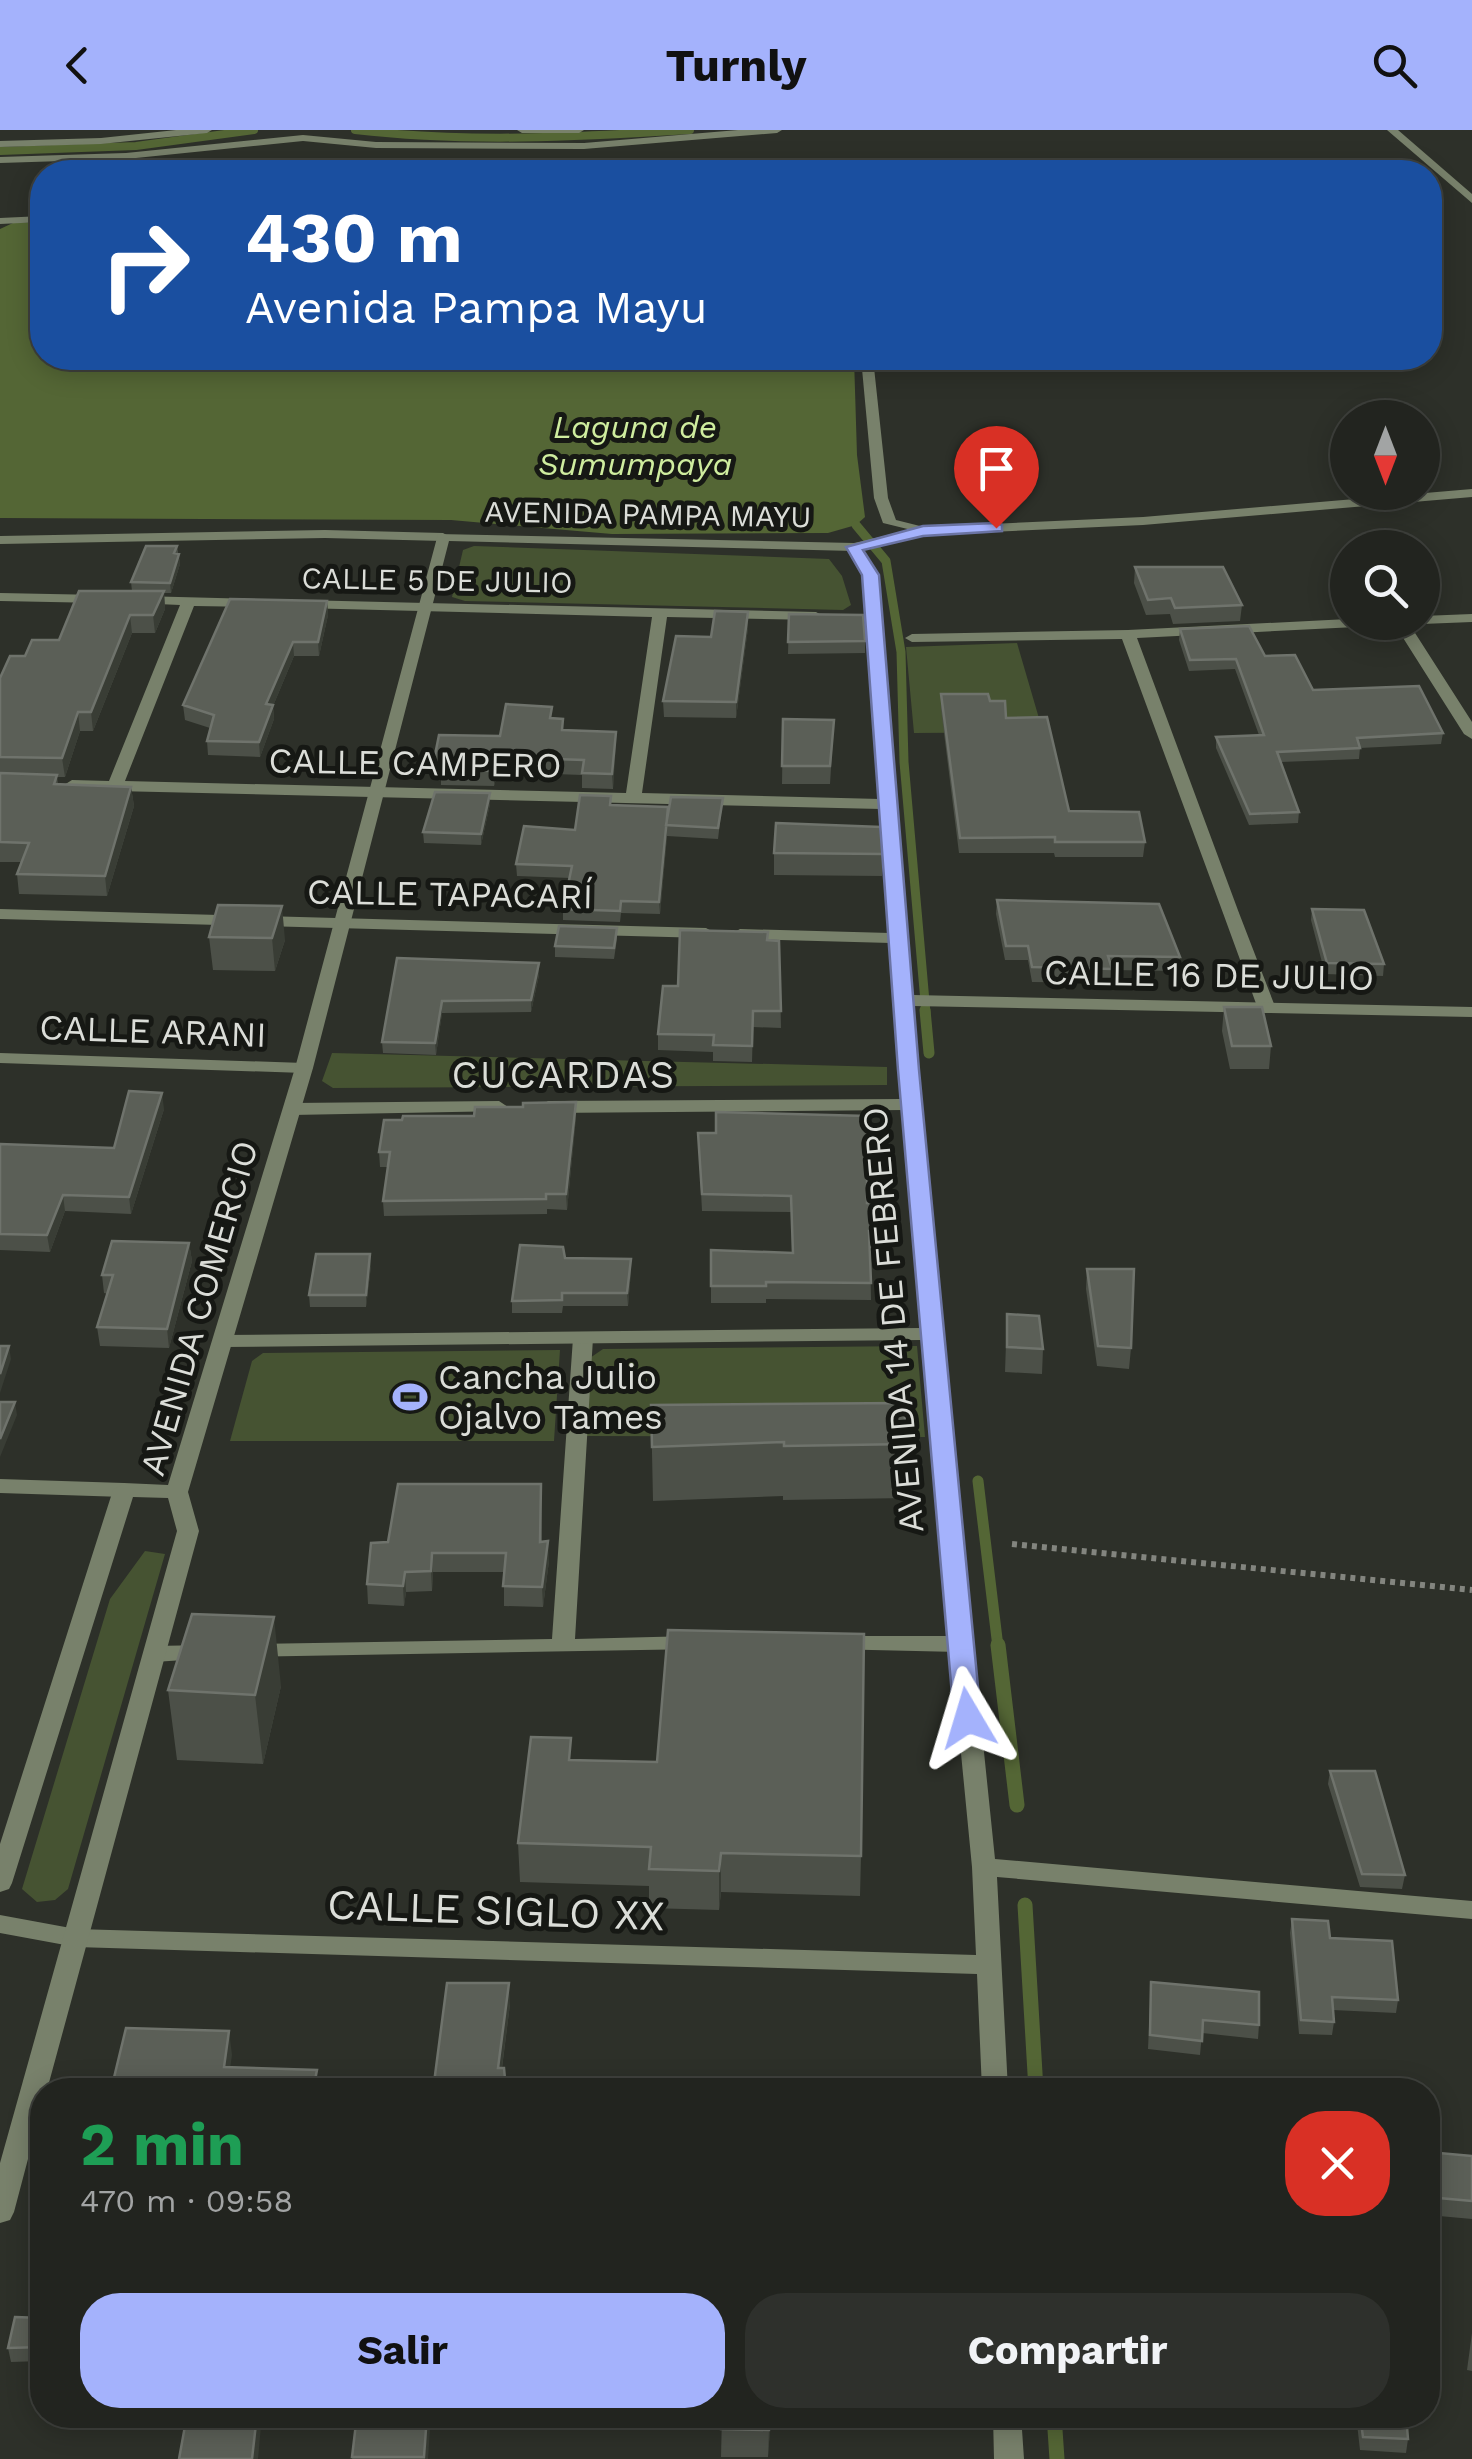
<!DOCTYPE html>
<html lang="es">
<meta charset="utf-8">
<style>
:root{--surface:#22241f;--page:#2e302c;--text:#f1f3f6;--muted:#a2a4a4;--line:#3f413d;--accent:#a4b2fc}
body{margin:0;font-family:"Work Sans",sans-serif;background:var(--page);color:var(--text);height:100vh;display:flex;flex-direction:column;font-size:38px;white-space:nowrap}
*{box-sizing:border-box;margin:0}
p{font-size:32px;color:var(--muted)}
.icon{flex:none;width:55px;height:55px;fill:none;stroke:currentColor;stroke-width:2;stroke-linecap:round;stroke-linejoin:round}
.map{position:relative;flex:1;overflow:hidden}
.sheet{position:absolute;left:30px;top:1948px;width:1410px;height:350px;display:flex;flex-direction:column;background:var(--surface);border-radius:40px;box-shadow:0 5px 25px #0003,0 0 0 2px var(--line)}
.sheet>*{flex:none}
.banner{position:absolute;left:30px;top:30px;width:1412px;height:210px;border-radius:40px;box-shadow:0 5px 25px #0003,0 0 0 2px var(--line);background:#1a4fa0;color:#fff;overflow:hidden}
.needle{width:65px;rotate:180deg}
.tools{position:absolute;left:1330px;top:270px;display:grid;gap:20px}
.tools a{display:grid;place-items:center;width:110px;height:110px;border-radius:50%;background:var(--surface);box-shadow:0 5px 25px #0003,0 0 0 2px var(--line);font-size:50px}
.pin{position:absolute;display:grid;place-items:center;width:85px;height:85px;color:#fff;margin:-102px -42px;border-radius:50% 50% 50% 0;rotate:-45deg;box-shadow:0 0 10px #0007}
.pin .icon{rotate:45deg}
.me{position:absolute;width:110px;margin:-55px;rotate:353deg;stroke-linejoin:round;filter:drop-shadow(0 0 8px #0008)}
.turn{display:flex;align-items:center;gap:35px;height:210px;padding:0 50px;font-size:45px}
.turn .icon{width:130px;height:130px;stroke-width:2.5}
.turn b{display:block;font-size:70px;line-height:85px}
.round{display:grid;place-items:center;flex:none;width:105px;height:105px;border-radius:40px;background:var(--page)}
.head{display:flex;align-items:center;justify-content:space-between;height:170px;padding:0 50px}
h1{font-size:60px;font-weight:700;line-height:75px;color:#1e9e55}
.action{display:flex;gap:20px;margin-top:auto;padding:20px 50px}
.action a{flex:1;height:115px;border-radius:40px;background:var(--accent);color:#111;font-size:40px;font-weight:700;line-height:115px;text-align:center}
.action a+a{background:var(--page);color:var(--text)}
header{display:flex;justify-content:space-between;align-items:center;height:130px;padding:0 50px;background:var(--accent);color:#111;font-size:45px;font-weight:700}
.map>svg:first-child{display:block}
.green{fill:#465332}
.water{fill:#546635}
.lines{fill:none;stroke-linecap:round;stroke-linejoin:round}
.stream-far3{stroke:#546635;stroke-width:8}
.stream-far2{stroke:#546635;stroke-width:9}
.stream-far1{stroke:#546635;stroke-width:11}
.stream{stroke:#546635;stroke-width:15}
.path{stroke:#83857f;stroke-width:6;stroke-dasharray:5 5;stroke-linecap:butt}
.service{fill:#78816b;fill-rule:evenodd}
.minor{fill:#78816b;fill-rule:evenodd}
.tertiary{fill:#78816b;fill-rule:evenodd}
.wall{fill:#4c5048}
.shaded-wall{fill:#393d35}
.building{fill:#5b5f57;stroke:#6f736c;stroke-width:2.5}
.route{fill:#a4b2fc;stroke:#6b74a4;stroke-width:2.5}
.labels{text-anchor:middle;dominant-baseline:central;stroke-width:10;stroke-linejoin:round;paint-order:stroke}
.far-street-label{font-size:30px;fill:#dbddd8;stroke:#161814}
.far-water-label{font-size:32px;font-style:italic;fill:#cfed9f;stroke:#161814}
.street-label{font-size:35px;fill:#dbddd8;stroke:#161814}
.poi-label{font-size:35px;fill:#dbddd8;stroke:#161814;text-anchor:start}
.neighbourhood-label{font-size:38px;letter-spacing:2.5px;fill:#dbddd8;stroke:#161814}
.near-street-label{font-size:42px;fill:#dbddd8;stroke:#161814}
</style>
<header><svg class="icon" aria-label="back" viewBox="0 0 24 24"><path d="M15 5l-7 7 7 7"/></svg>Turnly<svg class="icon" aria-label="search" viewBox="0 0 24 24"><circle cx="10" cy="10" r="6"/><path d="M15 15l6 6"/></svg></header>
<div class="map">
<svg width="1472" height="2329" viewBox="0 0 1472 2329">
<rect width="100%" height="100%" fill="#2d3029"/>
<path class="green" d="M474,416L829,429L842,446L851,475L843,480L465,471L452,467L463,420Z
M1017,513L1043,602L914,603L906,517Z
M332,923L887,937V955L333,958L322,951Z
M917,1216L925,1307L584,1306L587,1230L603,1219Z
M560,1220L554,1311H230L252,1231L263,1223Z
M145,1421L165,1424L68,1759L55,1770L37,1772L22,1759L110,1469Z"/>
<path class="water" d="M15,92L42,93V228H854L857,325L865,387L856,395L828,403L612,404L451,390L0,388V99Z"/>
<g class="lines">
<path class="stream-far3" d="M355,0C467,13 578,7 690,0
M0,21L136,16L254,0"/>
<path class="stream-far2" d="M856,395L886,431L901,522L904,632L926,883"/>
<path class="stream-far1" d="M925,880L929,923
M978,1351L998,1517"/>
<path class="stream" d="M998,1515L1017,1675
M1025,1775L1036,1960
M1054,2285L1057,2329"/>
<path class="path" d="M1012,1414L1472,1460"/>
<path class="service" d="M42,86V92L0,94V88Z
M861,228H873L888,368L896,390L928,398V404L883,393L874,368Z
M1231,778L1239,783L1276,879L1273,883H1261L1258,879L1223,783Z
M583,1202L593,1208L575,1509L692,1506L700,1509L703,1514L700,1519L243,1527L240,1522L243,1517L251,1514L552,1509L573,1208Z
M836,1506H959L967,1509L970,1514L967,1519L959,1522L828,1519L825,1514L828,1509Z
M207,1515L215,1518L218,1523L215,1528L154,1532L146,1529L143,1524L146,1519L154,1516Z"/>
<path class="minor" d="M176,0H212L207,3L101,14L0,17V11L101,8Z
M517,0H584L579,3H522Z
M738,0H782L777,3L584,19L376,18L303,11L126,29L0,33V27L126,23L303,5L376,12L584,13Z
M325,400L443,403L450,407L443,411L325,408L0,414V406Z
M854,413L859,414L877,445L913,865L1472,877V887L913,876L941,1204L995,1729L1472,1771V1789L997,1747L1008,1960H982L977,1844L76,1817L0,1803V1785L76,1799L976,1825L972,1737L921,1210L223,1217L213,1211L223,1205L920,1198L904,980L548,983L539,977L548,971L903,969L891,813L740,809L731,804L740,799L890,803L881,679L72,660L64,655L72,650L109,651L180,475L135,473V467L140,466L256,469L263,473L256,477L194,476L125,651L626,663L652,487L300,478L293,474L300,470L816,482L823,486L816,490L667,487L642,663L880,669L863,445L847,417Z
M0,463L101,465L108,469L101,473L0,471Z
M1472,484V492L1422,494L1416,492H1422V486Z
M1348,489V492H1383L1376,496L1137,508L1239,783L1231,788L1223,783L1122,509L912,512L905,508L912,504L1128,500Z
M1393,492H1408L1472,592V609L1464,604Z
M0,779L706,798L715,803L706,808L0,789Z
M0,923L304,933L313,938L304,943L0,933Z
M499,971L508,977L506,981L292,985L283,979L292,973Z
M0,1349L124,1353L135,1360L124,1367L0,1363Z
M993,2285H1021L1024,2329H994Z"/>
<path class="tertiary" d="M1387,0H1398L1472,64V73Z
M1472,359V367L1143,395L923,405L854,421L449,411L313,938L188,1362L199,1401L47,1960H42V1976L14,2082L10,2090L0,2093V2033L177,1401L168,1368L133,1367L12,1753L9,1759L0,1762V1714L113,1360L124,1353L168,1355L295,938L438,404L854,413L923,397L1143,387Z"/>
</g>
<path class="wall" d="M177,416L180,434L171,463H164L165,479L155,503H132L93,601H80L65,647H57L58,654L131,657L134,676L107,766L19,764L17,744L21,732H0V548L25,526L59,510L132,461L131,452Z
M1135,437L1242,475L1240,491L1173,494L1170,484L1146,485L1134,453Z
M327,471L328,485L319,526H294L273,576L274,589L260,627L208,625L207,611L210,598L185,590L183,575Z
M748,482V498L736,588L664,587L663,571L711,507Z
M789,484L865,511V523L788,524Z
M1180,499L1265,526L1313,560L1443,603L1441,614L1360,618L1359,629L1281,632L1299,682L1298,693L1249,695L1216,618V607L1259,605L1235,539L1189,541L1179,510Z
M941,564L990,571L1006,588L1069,681L1145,712L1143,727H1055L1054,723H959L941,579Z
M552,588L563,600L616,602L613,659L582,658V645L498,642L494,656L441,655V650H434L433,635L500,606Z
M783,589L834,590L830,654H782Z
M490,663V674L481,715L424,713L423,702Z
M611,666V675L668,677L723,668L718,709L667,706L660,784L621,783L620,792L563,790V779L570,748L517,746L516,734L575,700Z
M774,723L883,724L882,746L774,745Z
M997,770L1180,827L1178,841L1112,840L1111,853L1032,852L1028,830H1005L996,784Z
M218,775L285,810L275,841L213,840L209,807Z
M1312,779L1384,834L1383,846L1325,844L1311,790Z
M617,798V809L614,829L555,827V816Z
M767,810L779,811L781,898L753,897L752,932L713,931V922L658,920V904L678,856Z
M397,828L539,845L531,882L442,883L436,925L383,923L382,912Z
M1224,877L1271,916L1269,939H1230L1222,901Z
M164,979L131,1084L65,1081L50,1122L0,1120V1014L114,1018Z
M576,987L567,1080L547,1079V1084L384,1086L383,1071L388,1037H380L379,1022Z
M698,1003L867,1073L887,1102V1118H870L871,1170L766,1169V1173H711V1120L792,1123L791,1082L702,1081Z
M189,1113L192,1131L169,1218L100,1216L97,1197L108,1164L104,1163L102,1145Z
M565,1128L631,1141L628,1176H563L562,1183H512V1171Z
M371,1136L366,1177H310L309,1165Z
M1087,1139L1131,1218L1129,1239L1097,1236L1086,1159Z
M1007,1184L1043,1219L1042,1244L1005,1242Z
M651,1275L908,1314L906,1368L783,1370V1366L653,1371Z
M541,1354L542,1412L549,1431L543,1477L504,1476V1442H433L432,1461L406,1462L404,1476L368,1474L367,1454L388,1412Z
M281,1556L263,1634L177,1630L168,1560Z
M572,1630L861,1726L860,1766L721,1762L719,1780L649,1778V1756L520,1752L518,1713Z
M1330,1641L1405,1745L1402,1759L1360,1757L1328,1654Z
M1292,1789L1330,1808L1398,1870L1396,1883L1333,1880L1334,1892L1332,1905L1299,1904L1290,1803Z
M1151,1852L1259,1895L1258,1909L1202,1903L1200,1925L1148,1919Z
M510,1874L502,1938L506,1960H435L434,1953Z
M1428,2022L1472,2026V2089L1428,2085Z
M42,2188V2231L11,2232L8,2218Z
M1472,2203V2241L1467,2240Z
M357,2285L428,2329H352Z
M722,2285H771L768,2327H721Z
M1356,2285H1406L1408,2309L1406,2323L1360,2320Z"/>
<path class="shaded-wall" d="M179,424L180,434L171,463L170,453Z
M164,461L165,479L155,503L153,485Z
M327,471L328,485L319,526L318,512Z
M748,482V498L736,588V572Z
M130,485L132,503L93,601L91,582Z
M293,512L294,526L273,576L274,589L260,627L259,612L266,574Z
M78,582L80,601L65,647L62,628Z
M616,602V617L613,659L612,644Z
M497,627L498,642L494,656V641Z
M131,657L134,676L107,766L105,746Z
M490,663V674L481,715V704Z
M666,695L667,706L660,784L659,772Z
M282,776L285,810L275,841L272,808Z
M539,833V845L531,882V870Z
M442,871V883L436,925L435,913Z
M162,963L164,979L131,1084L129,1067Z
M576,972V987L567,1080L566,1064Z
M63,1065L65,1081L50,1122L47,1105Z
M189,1113L192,1131L169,1218L167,1199Z
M370,1124L371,1136L366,1177V1165Z
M631,1129V1141L628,1176L627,1163Z
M9,1216L11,1229L0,1263V1244Z
M15,1272L17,1285L0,1327V1309Z
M548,1411L549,1431L543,1477L542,1457Z
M432,1423L433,1442L432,1461L431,1441Z
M405,1442L406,1462L404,1476L403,1456Z
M274,1487L281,1556L263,1634L255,1565Z
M721,1723V1762L719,1780V1741Z
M509,1853L510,1874L499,1960L498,1938Z
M229,1901L232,1925L227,1960L224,1937Z
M317,1940L319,1960H313Z
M257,2285H262L258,2329H252Z
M427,2285H431L428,2329H425Z
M770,2285H771L768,2327L769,2300Z"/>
<path class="building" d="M146,416H177L174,423L179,424L170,453L131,452Z
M1135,437H1223L1242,475L1175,478L1171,468L1148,470Z
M79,461H164L153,485H130L91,582H78L62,628L0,627V548L10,526H25L32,510H59Z
M230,469L327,471L318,512H293L266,574L273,575L259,612L207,611L214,585L183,575Z
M715,481L748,482L736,572L663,571L676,506L711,507Z
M789,484L863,485L865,511L788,512Z
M1249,496L1265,526L1295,525L1313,560L1419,556L1443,603L1357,608L1360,618L1277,622L1299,682L1250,684L1216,607L1264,605L1236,529L1190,530L1180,499Z
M941,564H988L990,571H1005L1006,588L1047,587L1069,681L1139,682L1145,712H1055V707L960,708Z
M506,574L552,577L550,588L563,589L562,600L616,602L612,644L582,643L584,630L497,627L494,641L440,640L442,635H433L439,605L500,606Z
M783,589L834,590L830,636H782Z
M0,643L57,645L54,654L131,657L105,746L17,744L29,713L0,712Z
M435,662L490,663L481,704L423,702Z
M580,665L611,666L610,675L668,677L659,772L621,771L620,781L563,779L572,736L516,734L524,696L575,700Z
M671,667L723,668L718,698L666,695Z
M776,693L881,697L883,724L774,723Z
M997,770L1159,774L1180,827L1108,826L1112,839L1032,837L1028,816H1006Z
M218,775L282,776L272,808L209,807Z
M1312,779L1364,780L1384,834L1327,833Z
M559,796L617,798L614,818L555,816Z
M680,800L768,802L767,810L779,811L781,881H753L752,916L713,915L714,905L658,904L663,856H678Z
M397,828L539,833L531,870L442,871L435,913L382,912Z
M1224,877H1262L1271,916H1232Z
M129,961L162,963L129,1067L63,1065L47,1105L0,1104V1014L114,1018Z
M576,972L566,1064H546V1069L383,1071L390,1022H379L384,990H402L403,986H474L475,977H523V973Z
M716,982L867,986V1073L886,1074L887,1102L869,1101L871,1153L766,1152V1156H711V1120L793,1123L791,1066L702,1064L698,1003H716Z
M112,1111L189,1113L167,1199L97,1197L113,1145H102Z
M520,1115L563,1117L565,1128L631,1129L627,1163H562V1170L512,1171Z
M316,1124H370L366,1165H309Z
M1087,1139H1134L1131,1218L1098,1216Z
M1007,1184L1039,1186L1043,1219L1007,1217Z
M0,1216H9L0,1244Z
M0,1272H15L0,1309Z
M903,1273L908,1314L784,1316V1312L652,1317L651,1275Z
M398,1354H541L540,1412L548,1411L542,1457L503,1456L506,1423H432L431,1441L405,1442L403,1456L367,1454L371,1413L388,1412Z
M192,1484L274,1487L255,1565L168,1560Z
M668,1500L864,1504L861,1726L721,1723L719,1741L649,1739L651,1717L518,1713L531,1607L571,1608L569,1630L657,1632Z
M1330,1641H1375L1405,1745L1362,1744Z
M1292,1789L1328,1791L1330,1808L1392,1811L1398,1870L1332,1867L1334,1892L1301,1890Z
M1151,1852L1259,1862V1895L1203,1890L1202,1911L1150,1905Z
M447,1853H509L498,1938H504L506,1960H487L488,1950L434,1953Z
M126,1898L229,1901L224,1937L317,1940L313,1960H111Z
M1428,2022L1472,2026V2071L1428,2067Z
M15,2187L42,2188V2217L8,2218Z
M187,2285H257L252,2329H179Z
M357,2285H427L424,2327H352Z
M722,2285H770L769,2300L721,2299Z
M1360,2285H1406L1408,2309L1363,2307Z"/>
<path class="route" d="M996,393L1002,395V401L923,406L863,420L879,445L919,940L981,1588L977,1595H958L954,1588L898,940L862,445L846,417L923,396Z"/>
<defs>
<g id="stadium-bare" transform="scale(2.7)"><path d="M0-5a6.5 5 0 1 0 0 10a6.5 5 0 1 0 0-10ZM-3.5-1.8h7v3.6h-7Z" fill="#a4b2fc" stroke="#161814" stroke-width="2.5" paint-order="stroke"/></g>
</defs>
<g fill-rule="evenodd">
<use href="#stadium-bare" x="410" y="1267"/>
</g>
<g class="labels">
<g class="far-street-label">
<text transform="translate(648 384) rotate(1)">AVENIDA PAMPA MAYU</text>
<text transform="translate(437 450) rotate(1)">CALLE 5 DE JULIO</text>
</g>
<g class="far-water-label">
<text x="635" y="297">Laguna de<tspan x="635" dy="37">Sumumpaya</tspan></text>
</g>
<g class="street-label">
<text transform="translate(415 633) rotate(1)">CALLE CAMPERO</text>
<text transform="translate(450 764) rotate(1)">CALLE TAPACARÍ</text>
<text transform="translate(1209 845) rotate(1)">CALLE 16 DE JULIO</text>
<text transform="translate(153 901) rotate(2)">CALLE ARANI</text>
<text transform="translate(199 1178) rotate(-74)">AVENIDA COMERCIO</text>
<text transform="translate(893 1190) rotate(-95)">AVENIDA 14 DE FEBRERO</text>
</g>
<g class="poi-label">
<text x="438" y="1247">Cancha Julio<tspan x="438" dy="40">Ojalvo Tames</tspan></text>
</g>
<g class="neighbourhood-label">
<text x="564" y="945">CUCARDAS</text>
</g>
<g class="near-street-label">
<text transform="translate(496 1780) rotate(2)">CALLE SIGLO XX</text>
</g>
</g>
</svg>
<div class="tools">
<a><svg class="needle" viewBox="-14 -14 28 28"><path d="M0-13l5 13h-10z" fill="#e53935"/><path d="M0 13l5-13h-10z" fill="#a2a4a4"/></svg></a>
<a><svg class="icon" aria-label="search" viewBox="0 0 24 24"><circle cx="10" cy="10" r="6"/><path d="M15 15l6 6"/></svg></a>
</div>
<div class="pin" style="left:996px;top:398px;background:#d93025"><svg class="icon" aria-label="arrive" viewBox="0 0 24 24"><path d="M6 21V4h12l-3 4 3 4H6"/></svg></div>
<svg class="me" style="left:968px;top:1588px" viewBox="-20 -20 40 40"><path d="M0-17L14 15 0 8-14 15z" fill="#a4b2fc" stroke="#fff" stroke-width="4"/></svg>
<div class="banner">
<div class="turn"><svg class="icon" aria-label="right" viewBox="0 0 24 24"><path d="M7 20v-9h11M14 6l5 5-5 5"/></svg><div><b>430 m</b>Avenida Pampa Mayu</div></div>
</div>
<section class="sheet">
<div class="head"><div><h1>2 min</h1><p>470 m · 09:58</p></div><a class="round" style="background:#d93025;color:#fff"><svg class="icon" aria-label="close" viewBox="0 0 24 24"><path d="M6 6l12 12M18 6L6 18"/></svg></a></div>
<div class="action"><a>Salir</a><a>Compartir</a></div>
</section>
</div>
